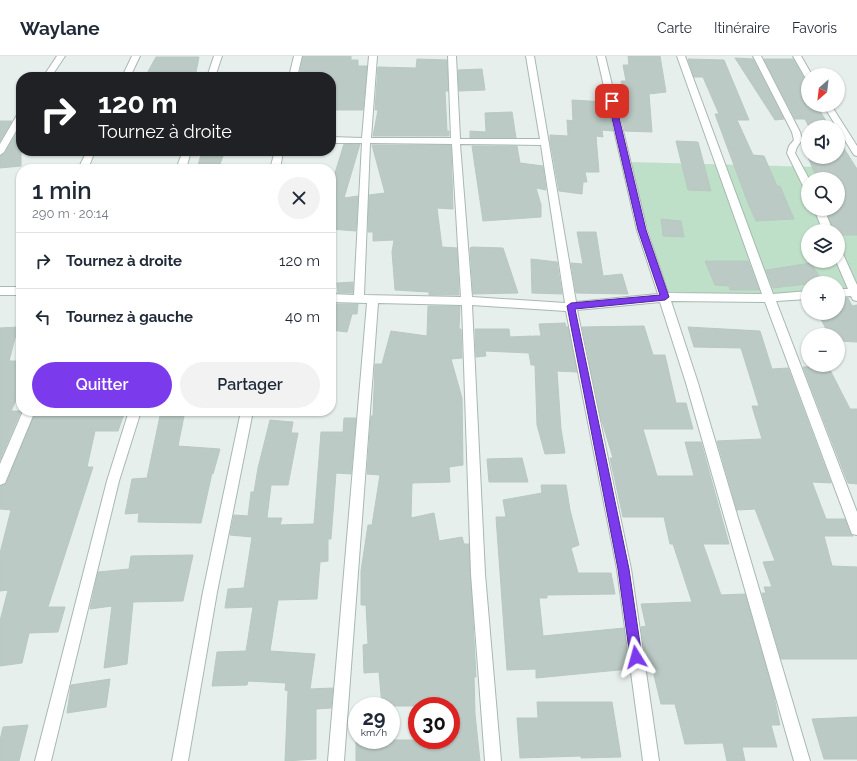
<!DOCTYPE html>
<html lang="fr">
<meta charset="utf-8">
<style>
:root{--surface:#fff;--page:#f2f2f3;--text:#1f2937;--muted:#747a83;--line:#e0e1e3;--accent:#7c3aed}
body{margin:0;font-family:Raleway,sans-serif;background:var(--page);color:var(--text);height:100vh;display:flex;flex-direction:column;font-size:15px;white-space:nowrap}
*{box-sizing:border-box;margin:0}
p{font-size:13px;color:var(--muted)}
.icon{flex:none;width:22px;height:22px;fill:none;stroke:currentColor;stroke-width:2;stroke-linecap:round;stroke-linejoin:round}
.map{position:relative;flex:1;overflow:hidden}
.sheet{position:absolute;left:16px;top:108px;width:320px;height:252px;display:flex;flex-direction:column;background:var(--surface);border-radius:16px;box-shadow:0 1px 3px #0004}
.sheet>*{flex:none}
.hud{position:absolute;left:16px;top:16px;width:320px;height:84px;border-radius:16px;box-shadow:0 1px 3px #0004;background:#202124;color:#fff;overflow:hidden}
.needle{width:26px;rotate:208deg}
.buttons{position:absolute;left:801px;top:12px;display:grid;gap:8px}
.buttons a{display:grid;place-items:center;width:44px;height:44px;border-radius:50%;background:var(--surface);box-shadow:0 1px 3px #0004;font-size:20px}
.speed{position:absolute;left:348px;top:641px;display:flex;gap:8px;font-size:20px;font-weight:700;text-align:center}
.speed>*{display:grid;place-content:center;width:52px;height:52px;border-radius:50%;background:var(--surface);box-shadow:0 1px 3px #0004;line-height:1}
.speed small{font-size:10px;font-weight:400}
.speed .limit{border:6px solid #d22;background:#fff;color:#111}
.pin{position:absolute;display:grid;place-items:center;width:34px;height:34px;color:#fff;margin:-17px;border-radius:8px;box-shadow:0 2px 6px #0006}
.me{position:absolute;width:44px;margin:-22px;rotate:352deg;stroke-linejoin:round;filter:drop-shadow(0 0 3px #0008)}
.turn{display:flex;align-items:center;gap:14px;height:84px;padding:0 16px;font-size:18px}
.turn .icon{width:52px;height:52px;stroke-width:2.5}
.turn b{display:block;font-size:28px;line-height:34px}
.round{display:grid;place-items:center;flex:none;width:42px;height:42px;border-radius:21px;background:var(--page)}
.summary{display:flex;align-items:center;justify-content:space-between;height:68px;padding:0 16px}
h1{font-size:24px;font-weight:600;line-height:30px}
.primary-button{display:flex;gap:8px;margin-top:auto;padding:8px 16px}
.primary-button a{flex:1;height:46px;border-radius:24px;background:var(--accent);color:#fff;font-size:16px;font-weight:600;line-height:46px;text-align:center}
.primary-button a+a{background:var(--page);color:var(--text)}
ul{padding:0;list-style:none}
li{display:flex;align-items:center;gap:12px;height:56px;padding:0 16px;border-top:1px solid var(--line)}
li div{flex:1}
li b{display:block;font-size:15px}
li em{font-style:normal}
header{display:flex;align-items:center;gap:24px;box-sizing:border-box;height:56px;padding:0 20px;background:var(--surface);border-bottom:1px solid var(--line)}
header strong{font-size:19px}
nav{display:flex;gap:22px;margin-inline-start:auto;font-size:14px}
.map>svg:first-child{display:block}
.green{fill:#bfe0c8;fill-rule:evenodd}
.building{fill:#bbcac4;stroke:#b8c9c2}
.lines{fill:none;stroke-linecap:round;stroke-linejoin:round}
.street-casing{stroke:#a8b8b2;stroke-width:2}
.street{fill:#fff;fill-rule:evenodd}
.route{fill:#7c3aed;stroke:#51269a}
</style>
<header>
<strong>Waylane</strong>
<nav><a>Carte</a><a>Itinéraire</a><a>Favoris</a></nav>
</header>
<div class="map">
<svg width="857" height="705" viewBox="0 0 857 705">
<rect width="100%" height="100%" fill="#e6efeb"/>
<path class="green" d="M628,106L857,112V242L838,241V227H808V240L667,236ZM808,123H838V153H808ZM808,175H838V205H808Z"/>
<path class="building" d="M303,0H351V4H358V10H367L363,54H335L333,21H299Z
M628,0H660L666,36L649,38L652,76L625,75L618,47L628,48L621,25H626L623,9H629Z
M156,1H199L195,21H145Z
M735,2L753,3L784,63L775,64Z
M417,3L447,4L448,35H445L447,75H449V80H373L378,54H375L378,11L416,12Z
M688,3L724,4L749,64H737L753,99L764,100L777,130H780L794,163L756,165L748,147L715,58H719L703,21H694Z
M764,3H793L804,22H808V49H816L830,71H809L805,63H795Z
M482,13L485,34L459,35L458,14Z
M572,44L606,46L613,75L602,74L603,81L596,80L599,116H585L587,126H583L582,138L559,135L550,84V79L568,80L567,64L573,65Z
M512,56L516,82H470V75L486,76L485,57Z
M0,65H12L0,85Z
M21,69V110L0,112V100L5,97Z
M838,83L857,113V179H838V175H834L826,153H838V123H817L808,101H838Z
M676,85L698,86L711,135L688,134Z
M344,88H360L344,142L358,140L356,175L331,173V130Z
M372,89H451L453,153L437,152L442,191L457,192L459,239H429V236L395,234L392,196L394,184L373,185V176H368L369,139L385,137Z
M472,90H517L520,107L543,110L546,134L536,132L541,149V161L483,165Z
M202,95H225L218,113H197Z
M661,163L681,165L684,181L663,180Z
M577,176H596L603,220L622,218L628,238L576,237L571,207L583,208Z
M472,191L503,192L518,237L473,238L470,192Z
M531,203L557,206L562,238L532,237Z
M705,205H748L759,234H730L729,230L715,229Z
M811,207L823,226L773,232L766,214Z
M353,226V237H338L337,227Z
M838,242H848L852,250L857,249V286L838,285V279H829L818,257H838Z
M331,248H358L357,258H352L347,276L331,274Z
M428,250H460L459,273H461L462,302L451,303L462,342L463,409L449,411L450,426L412,427L411,462L434,457L439,485L462,481L464,488H469L476,621H474L475,658L480,705H356V684H451V650H382L379,616L364,617L363,589L368,588L366,549H361V515L368,469H372L380,419L367,418L371,360H373L375,308H382L391,275L427,280Z
M565,267L566,271H568L577,316L557,315L561,373L565,397L545,398L537,369L535,309H531L529,297L485,295L486,300L476,301L475,273H509L510,281L532,280L533,284V280H541L539,268Z
M644,270L653,299H665L676,347H686L693,373H643L657,420H694L685,386H701L729,488H703L721,539L745,538L773,636L780,669H771L777,691H742L745,705H727L723,687L685,688L675,648H661L652,611H647L641,571L646,570L641,548L692,546L673,488H670L664,461H623L610,402H613L600,359L582,271Z
M18,271L9,305H21V334L11,355H21L0,404V272Z
M688,271L760,275L772,313L788,312L831,427L812,426L826,463H845L851,479L853,480H824L832,510L857,511V603H781L762,537H766L764,531H772L763,506L775,505L755,453L737,454L717,385L762,383L752,350H759L741,292L694,291Z
M828,310L850,353H857V428L848,427L803,311Z
M36,355L124,358L118,375H95L87,411H93L48,551H65L58,576L29,577L22,607L0,610V565L8,534L0,535V497L11,454L0,453V430L6,428Z
M161,355H185L178,390L220,393L213,418L212,417L201,467L138,466L139,457L125,458L132,423L147,422Z
M344,362H356L351,418L336,417L331,483H328V505L320,506L317,543L278,544L270,595L315,598L310,633L333,632L331,652L316,653V703L285,705L288,635L285,634L286,627L248,625L247,629L212,630L217,596L246,595L253,551L225,552L228,533L244,532L252,481L230,479L234,459L248,460L251,436H254L258,412L270,364L293,366L291,377H298L288,429H271L267,462H282L280,469L314,468L321,376H343Z
M522,402L528,426H489L487,403Z
M541,429H566L570,454L579,489L571,492L578,517H611L615,538L547,539V542H539L543,580L624,572L629,613L536,622V613L507,614L496,461H506L503,444L542,437Z
M193,499L183,545L133,546L127,608L104,612L112,550L90,553L98,516L129,513L131,500Z
M110,623L106,651L67,657L71,629Z
M537,646H612L621,701L581,702V700L520,702L517,662H538Z
M857,661V703H824L812,663Z
M28,669L19,705H0V684L3,671Z"/>
<g class="lines">
<g class="street-casing">
<path id="street" d="M57,0H65L51,21H43Z
M132,0H140L130,21H122Z
M214,0H222L215,21H207Z
M294,0H302L297,21H289Z
M369,0H377L371,82H451L448,0H456L460,83H540L526,0H534L576,246L658,238L637,174L597,0H605L647,174L668,237L762,238L677,0H685L773,238L808,235V243L776,245L857,456V479L852,478L850,473L765,246L671,245L698,327L810,705H794L686,327L660,246L577,254L631,513L659,705H643L617,513L566,255L472,249L485,518L501,705H485L471,518L462,249L378,247L344,705H328L367,247L331,246V238L354,239L362,87H331V81L362,82ZM370,87L452,88L461,241L364,239ZM460,88L541,89L565,247L472,241Z
M753,0H761L800,76L802,84L797,91L795,97L809,123L808,133L803,130L787,97L789,90L794,84L792,76Z
M793,0H801L812,19L805,21Z
M823,49H831L857,90V100L854,99Z
M21,56V66L4,96L0,99V88L17,59Z
M87,95H95L88,113H78Z
M183,95H191L186,113H176Z
M275,95H283L280,113H270Z
M814,153H824L833,175H823Z
M838,194L843,198L857,229V245L853,244L851,240L838,241V233H848L836,205H838Z
M0,231H21V239H0Z
M23,355H35L5,427L0,429V408Z
M129,355H141L119,425L51,705H35L107,425Z
M241,355H253L217,536L188,705H172L203,536Z"/>
</g>
<use href="#street" class="street"/>
</g>
<path class="route" d="M612,43L615,45L646,174L669,241L665,244L575,253L629,513L642,601L640,605L636,607L632,605L630,601L618,513L567,250L571,247L660,239L638,174L608,45Z"/>
</svg>
<div class="buttons">
<a><svg class="needle" viewBox="-14 -14 28 28"><path d="M0-13l5 13h-10z" fill="#e53935"/><path d="M0 13l5-13h-10z" fill="#747a83"/></svg></a>
<a><svg class="icon" aria-label="sound" viewBox="0 0 24 24"><path d="M4 9h4l5-4v14l-5-4H4zM17 9q2 3 0 6"/></svg></a>
<a><svg class="icon" aria-label="search" viewBox="0 0 24 24"><circle cx="10" cy="10" r="6"/><path d="M15 15l6 6"/></svg></a>
<a><svg class="icon" aria-label="layers" viewBox="0 0 24 24"><path d="M12 4l9 5-9 5-9-5zM3 14l9 5 9-5"/></svg></a>
<a>+</a>
<a>−</a>
</div>
<div class="speed"><div>29<small>km/h</small></div><div class="limit">30</div></div>
<div class="pin" style="left:612px;top:45px;background:#d93025"><svg class="icon" aria-label="arrive" viewBox="0 0 24 24"><path d="M6 21V4h12l-3 4 3 4H6"/></svg></div>
<svg class="me" style="left:636px;top:601px" viewBox="-20 -20 40 40"><path d="M0-17L14 15 0 8-14 15z" fill="#7c3aed" stroke="#fff" stroke-width="4"/></svg>
<div class="hud">
<div class="turn"><svg class="icon" aria-label="right" viewBox="0 0 24 24"><path d="M7 20v-9h11M14 6l5 5-5 5"/></svg><div><b>120 m</b>Tournez à droite</div></div>
</div>
<section class="sheet">
<div class="summary"><div><h1>1 min</h1><p>290 m · 20:14</p></div><a class="round"><svg class="icon" aria-label="close" viewBox="0 0 24 24"><path d="M6 6l12 12M18 6L6 18"/></svg></a></div>
<ul>
<li><svg class="icon" aria-label="right" viewBox="0 0 24 24"><path d="M7 20v-9h11M14 6l5 5-5 5"/></svg><div><b>Tournez à droite</b></div><em>120 m</em></li>
<li><svg class="icon" aria-label="left" viewBox="0 0 24 24"><path d="M17 20v-9H6M10 6l-5 5 5 5"/></svg><div><b>Tournez à gauche</b></div><em>40 m</em></li>
</ul>
<div class="primary-button"><a>Quitter</a><a>Partager</a></div>
</section>
</div>
